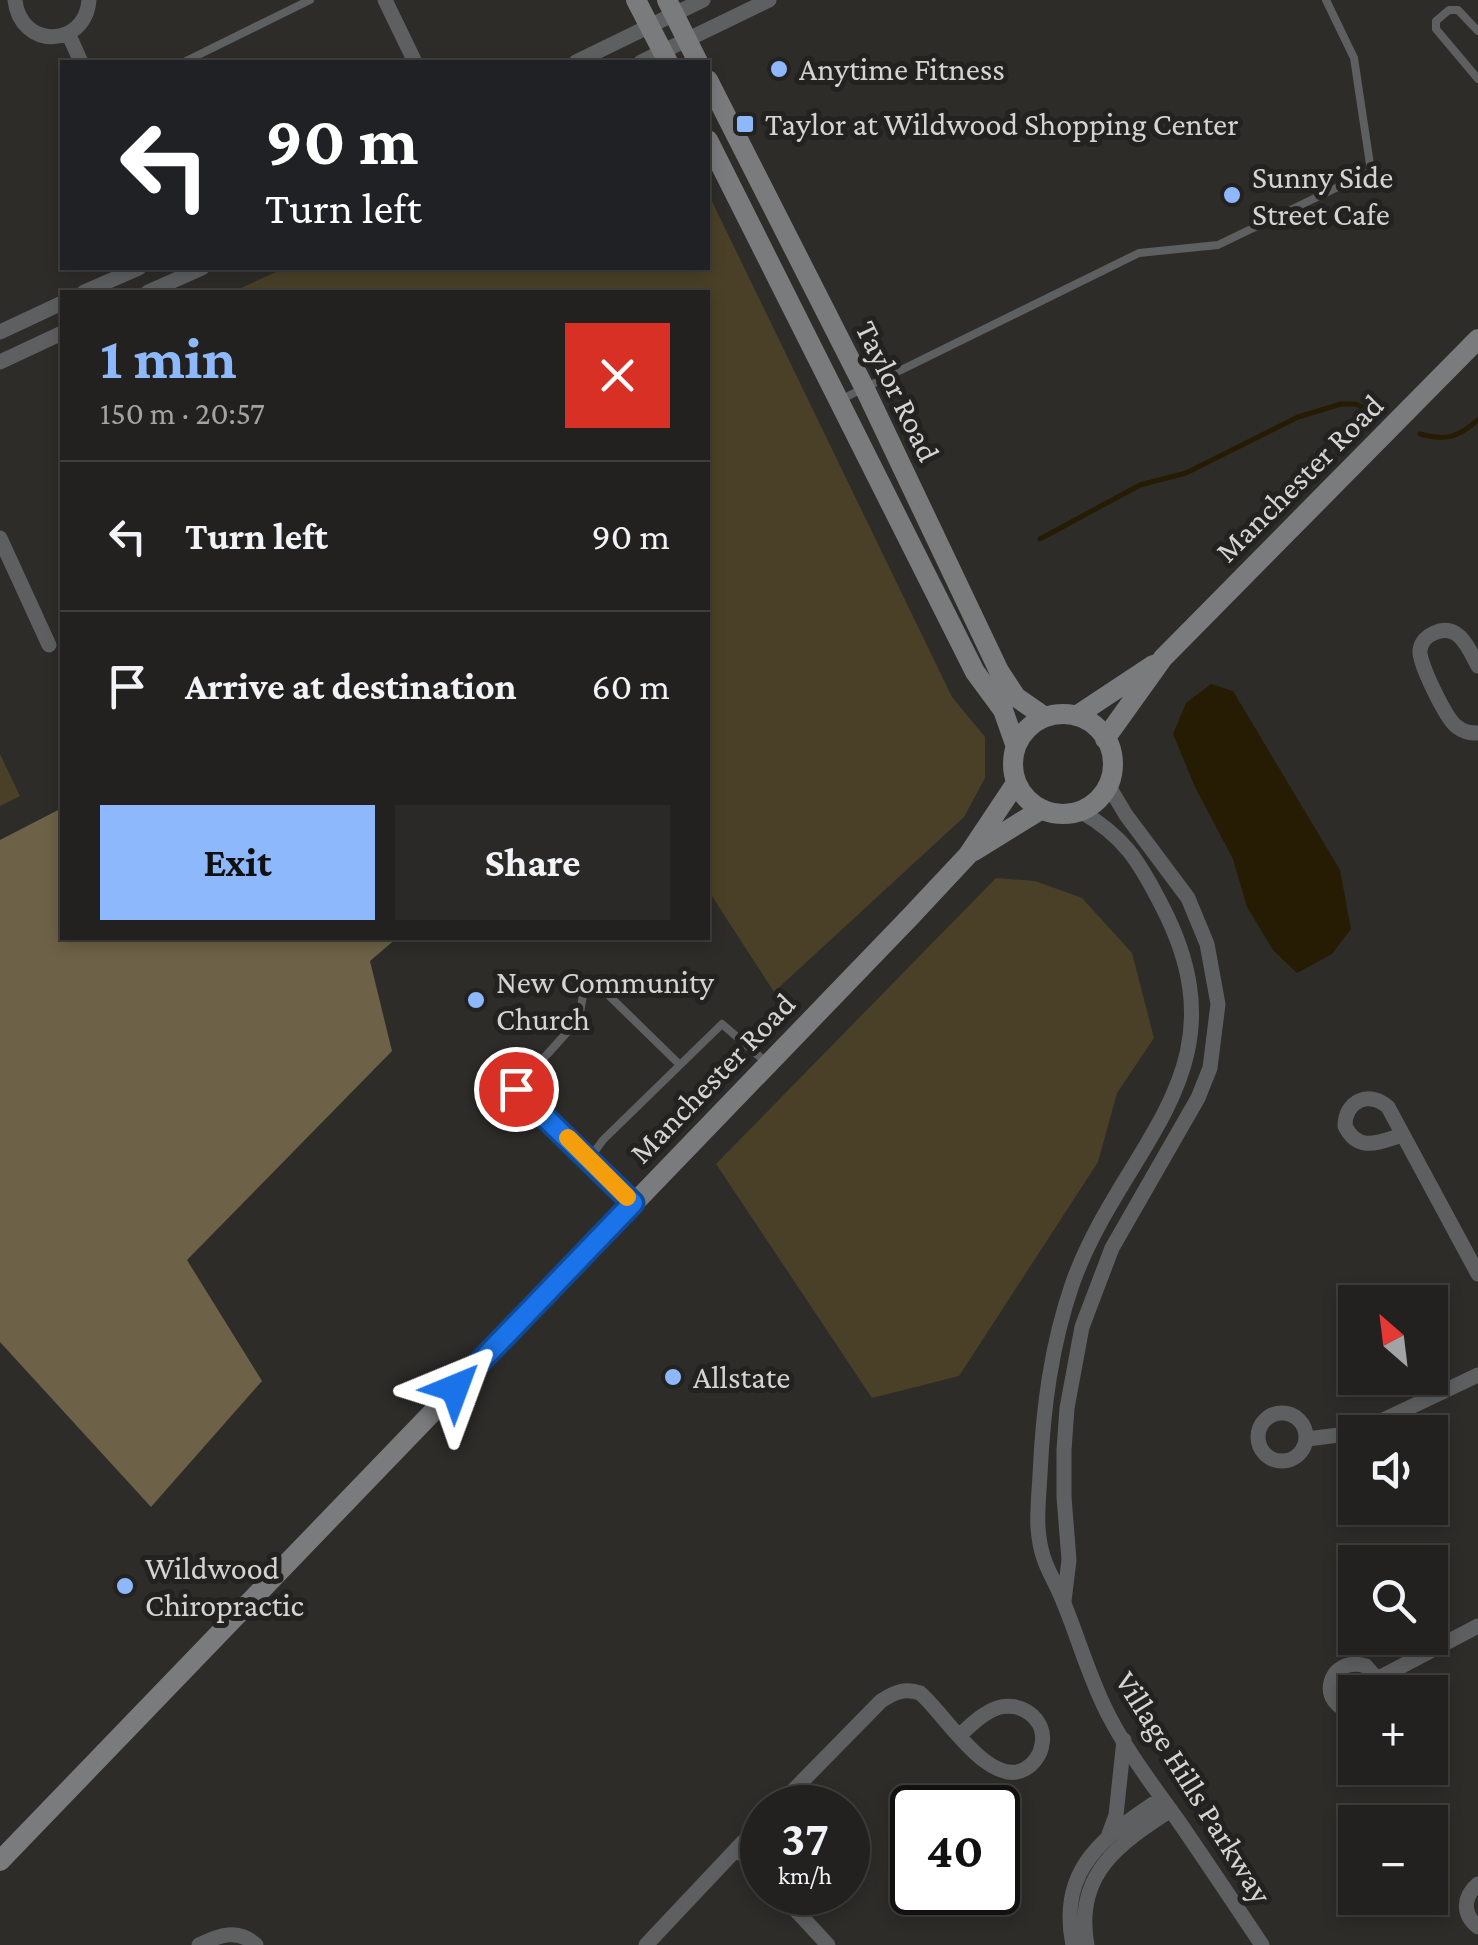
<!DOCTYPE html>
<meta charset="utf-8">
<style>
:root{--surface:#22211f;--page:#2a2928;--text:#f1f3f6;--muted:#a2a3a4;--line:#3f3e3d;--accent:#8db9fc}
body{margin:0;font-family:"Crimson Pro",serif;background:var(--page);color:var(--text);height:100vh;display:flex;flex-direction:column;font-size:38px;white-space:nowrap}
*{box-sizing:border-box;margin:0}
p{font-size:32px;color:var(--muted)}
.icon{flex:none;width:55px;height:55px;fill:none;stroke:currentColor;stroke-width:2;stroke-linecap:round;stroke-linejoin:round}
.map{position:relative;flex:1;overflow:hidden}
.details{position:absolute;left:60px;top:290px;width:650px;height:650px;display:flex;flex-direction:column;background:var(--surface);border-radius:0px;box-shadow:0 5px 15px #0003,0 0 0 2px var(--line)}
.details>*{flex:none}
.guide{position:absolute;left:60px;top:60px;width:650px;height:210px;border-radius:0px;box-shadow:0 5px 15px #0003,0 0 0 2px var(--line);background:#202124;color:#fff;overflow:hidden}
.needle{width:65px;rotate:332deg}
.controls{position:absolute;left:1338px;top:1285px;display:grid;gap:20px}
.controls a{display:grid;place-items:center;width:110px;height:110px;border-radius:0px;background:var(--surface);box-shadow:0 5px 15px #0003,0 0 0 2px var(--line);font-size:50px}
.speed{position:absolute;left:740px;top:1785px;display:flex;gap:20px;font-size:50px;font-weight:700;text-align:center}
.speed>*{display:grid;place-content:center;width:130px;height:130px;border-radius:50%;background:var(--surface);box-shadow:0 5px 15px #0003,0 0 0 2px var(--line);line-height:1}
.speed small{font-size:25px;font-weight:400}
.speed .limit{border:5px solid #111;border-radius:15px;background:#fff;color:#111}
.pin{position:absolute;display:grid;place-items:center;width:85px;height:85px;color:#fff;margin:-42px;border:5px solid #fff;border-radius:50%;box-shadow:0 2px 10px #0007}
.me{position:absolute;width:110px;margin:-55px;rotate:44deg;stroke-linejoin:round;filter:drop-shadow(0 0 8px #0008)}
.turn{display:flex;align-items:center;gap:35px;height:210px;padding:0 40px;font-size:45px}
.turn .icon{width:130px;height:130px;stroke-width:2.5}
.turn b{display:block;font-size:70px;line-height:85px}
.round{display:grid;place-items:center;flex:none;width:105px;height:105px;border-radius:0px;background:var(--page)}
.overview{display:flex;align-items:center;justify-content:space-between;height:170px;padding:0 40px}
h1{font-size:60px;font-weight:700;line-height:75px;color:var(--accent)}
.action{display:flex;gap:20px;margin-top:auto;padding:20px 40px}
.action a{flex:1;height:115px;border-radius:0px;background:var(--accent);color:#111;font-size:40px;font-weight:700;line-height:115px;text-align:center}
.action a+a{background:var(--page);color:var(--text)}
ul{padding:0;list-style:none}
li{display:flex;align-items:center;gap:30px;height:150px;padding:0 40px;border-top:2px solid var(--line)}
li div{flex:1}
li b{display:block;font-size:38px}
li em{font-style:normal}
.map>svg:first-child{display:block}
.green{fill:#494027}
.forest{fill:#6d6247}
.water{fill:#251c03}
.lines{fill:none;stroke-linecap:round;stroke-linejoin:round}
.stream{stroke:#251c03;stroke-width:5}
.lane{stroke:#5e5f60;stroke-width:8}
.street{stroke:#5e5f60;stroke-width:15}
.secondary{stroke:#7a7b7d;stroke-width:20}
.route-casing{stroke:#114b97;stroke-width:25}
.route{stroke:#1a73e8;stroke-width:18}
.slow{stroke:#f59e0b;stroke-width:18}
.poi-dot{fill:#8db9fc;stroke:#232220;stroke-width:4}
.labels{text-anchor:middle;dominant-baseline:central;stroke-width:10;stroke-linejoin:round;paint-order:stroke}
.poi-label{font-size:32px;fill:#d5d4d3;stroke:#232220;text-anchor:start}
.street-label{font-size:32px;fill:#d5d4d3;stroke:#232220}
</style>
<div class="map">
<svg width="1478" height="1945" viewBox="0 0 1478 1945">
<rect width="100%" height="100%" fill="#2d2c29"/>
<path class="green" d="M708,193L952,697L985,737V778L964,817L774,992L708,890V292H232L285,268H708Z
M0,754L20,796L0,806Z
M996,878L1035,881L1082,898L1132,953L1154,1038L1117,1093L1098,1162L959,1376L872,1398L716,1164Z"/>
<path class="forest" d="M62,808V938H397L370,961L392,1051L187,1260L262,1381L151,1507L0,1342V840Z"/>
<path class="water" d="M1211,684L1233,691L1340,870L1351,929L1332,954L1297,973L1273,950L1247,907L1233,859L1195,787L1173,734L1186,703Z"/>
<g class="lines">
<path class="stream" d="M1420,434C1446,441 1457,438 1478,420
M1040,539L1140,485L1186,473L1298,417L1341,404H1355L1370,410"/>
<path class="lane" d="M1478,31L1458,10H1449L1436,21V29L1478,79
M184,62L310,0
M840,400L1139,253L1218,245L1371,171L1354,58L1326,0
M590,1158L516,1089L579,1019L583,995L595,982L680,1065
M633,1203L590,1158L603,1140L722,1024L767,1063"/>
<path class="street" d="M15,0C20,49 85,49 89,0
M385,0L415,62
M68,33L81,62
M576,62L703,0
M641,62L769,0
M84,292L139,268
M148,292L202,268
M0,332L62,303
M0,362L62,333
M0,538L49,645
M1478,666C1469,649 1459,622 1434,633C1427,636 1421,642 1420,650C1418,662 1446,718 1456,726C1463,732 1469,733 1478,733
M1080,811C1124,836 1139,861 1162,906C1248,1072 1124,1142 1073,1282C1051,1345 1043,1409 1040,1475C1039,1493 1037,1511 1038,1528C1041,1566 1053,1574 1065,1606C1080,1643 1091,1683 1110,1718C1129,1754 1154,1787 1177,1819C1206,1861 1234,1903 1262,1945
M1402,1135C1379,1142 1358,1153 1345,1126C1345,1101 1369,1090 1388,1107L1478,1274
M1258 1437a24 24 0 1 1 48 0a24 24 0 1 1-48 0Z
M1358,1432L1478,1375
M1307,1439L1355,1433
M1064,1601L1069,1560L1064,1497V1450L1067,1408L1082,1327L1112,1248L1198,1098L1210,1068L1218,1004L1207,944L1188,898L1126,815L1108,785
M1377,1679L1478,1626
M1355,1712C1315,1707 1327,1654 1366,1666L1377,1679L1379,1692
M776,1808L881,1701C895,1692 904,1688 920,1693C945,1714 989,1789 1025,1769C1034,1764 1041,1754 1042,1744C1047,1719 1020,1700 997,1708C983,1713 971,1725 960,1735
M1109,1834L1116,1815L1124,1740
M737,1848L762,1875
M1478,1884C1463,1897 1462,1914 1478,1927
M779,1892L828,1945
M199,1945C219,1935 238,1928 256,1945
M646,1945L762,1822
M1073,1945C1057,1868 1105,1836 1162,1798
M1087,1945C1074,1875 1118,1844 1171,1810"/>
<path class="secondary" d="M636,0L668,62
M667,0L698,62
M708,80L864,387L999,671L1016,697L1045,717
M708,140L975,672L1003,710L1016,747
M1013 764a50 50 0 1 1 100 0a50 50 0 1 1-100 0Z
M1076,716L1153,665
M1105,739L1163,658L1478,339
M974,851L1042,809
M0,1861L910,917L968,855L1016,783"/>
</g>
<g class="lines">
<g class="route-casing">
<path id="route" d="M455,1388L633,1203L516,1089"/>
</g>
<use href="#route" class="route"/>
<path class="slow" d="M568,1138L627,1197"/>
</g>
<g class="poi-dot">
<circle cx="779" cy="69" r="10"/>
<rect x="735" y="114" width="20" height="20" rx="5"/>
<circle cx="1232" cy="195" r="10"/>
<circle cx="476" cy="1000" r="10"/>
<circle cx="673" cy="1377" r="10"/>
<circle cx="125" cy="1586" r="10"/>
</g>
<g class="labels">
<g class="poi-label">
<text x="799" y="69">Anytime Fitness</text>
<text x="765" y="124">Taylor at Wildwood Shopping Center</text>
<text x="1252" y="177">Sunny Side<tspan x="1252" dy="37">Street Cafe</tspan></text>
<text x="496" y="982">New Community<tspan x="496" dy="37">Church</tspan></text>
<text x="693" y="1377">Allstate</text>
<text x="145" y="1568">Wildwood<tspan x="145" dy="37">Chiropractic</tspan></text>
</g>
<g class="street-label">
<text transform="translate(898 391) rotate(64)">Taylor Road</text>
<text transform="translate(1299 478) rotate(-45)">Manchester Road</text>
<text transform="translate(712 1078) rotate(-46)">Manchester Road</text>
<text transform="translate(1194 1787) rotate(58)">Village Hills Parkway</text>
</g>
</g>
</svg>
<div class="controls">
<a><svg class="needle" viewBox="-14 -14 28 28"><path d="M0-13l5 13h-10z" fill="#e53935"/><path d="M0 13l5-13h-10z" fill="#a2a3a4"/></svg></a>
<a><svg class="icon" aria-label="sound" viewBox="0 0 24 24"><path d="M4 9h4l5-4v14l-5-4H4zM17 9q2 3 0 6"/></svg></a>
<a><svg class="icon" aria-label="search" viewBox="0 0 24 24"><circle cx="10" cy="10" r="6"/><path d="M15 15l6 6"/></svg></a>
<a>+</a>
<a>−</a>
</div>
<div class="speed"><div>37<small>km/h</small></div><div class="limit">40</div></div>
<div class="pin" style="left:516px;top:1089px;background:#d93025"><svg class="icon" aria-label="arrive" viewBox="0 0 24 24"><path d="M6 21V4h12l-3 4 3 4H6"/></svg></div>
<svg class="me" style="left:455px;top:1388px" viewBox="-20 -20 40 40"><path d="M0-17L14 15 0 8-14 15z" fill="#1a73e8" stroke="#fff" stroke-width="4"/></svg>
<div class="guide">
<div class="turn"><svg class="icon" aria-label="left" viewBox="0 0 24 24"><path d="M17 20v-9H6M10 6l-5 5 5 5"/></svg><div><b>90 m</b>Turn left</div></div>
</div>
<section class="details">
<div class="overview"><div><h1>1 min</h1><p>150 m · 20:57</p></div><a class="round" style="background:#d93025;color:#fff"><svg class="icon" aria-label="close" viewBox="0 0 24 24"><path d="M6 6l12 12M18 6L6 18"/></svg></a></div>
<ul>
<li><svg class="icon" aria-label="left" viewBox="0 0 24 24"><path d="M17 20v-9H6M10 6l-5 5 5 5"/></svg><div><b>Turn left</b></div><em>90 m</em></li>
<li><svg class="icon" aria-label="arrive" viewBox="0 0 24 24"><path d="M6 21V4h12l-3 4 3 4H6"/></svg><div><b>Arrive at destination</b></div><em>60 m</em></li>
</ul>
<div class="action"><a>Exit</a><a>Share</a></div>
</section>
</div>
